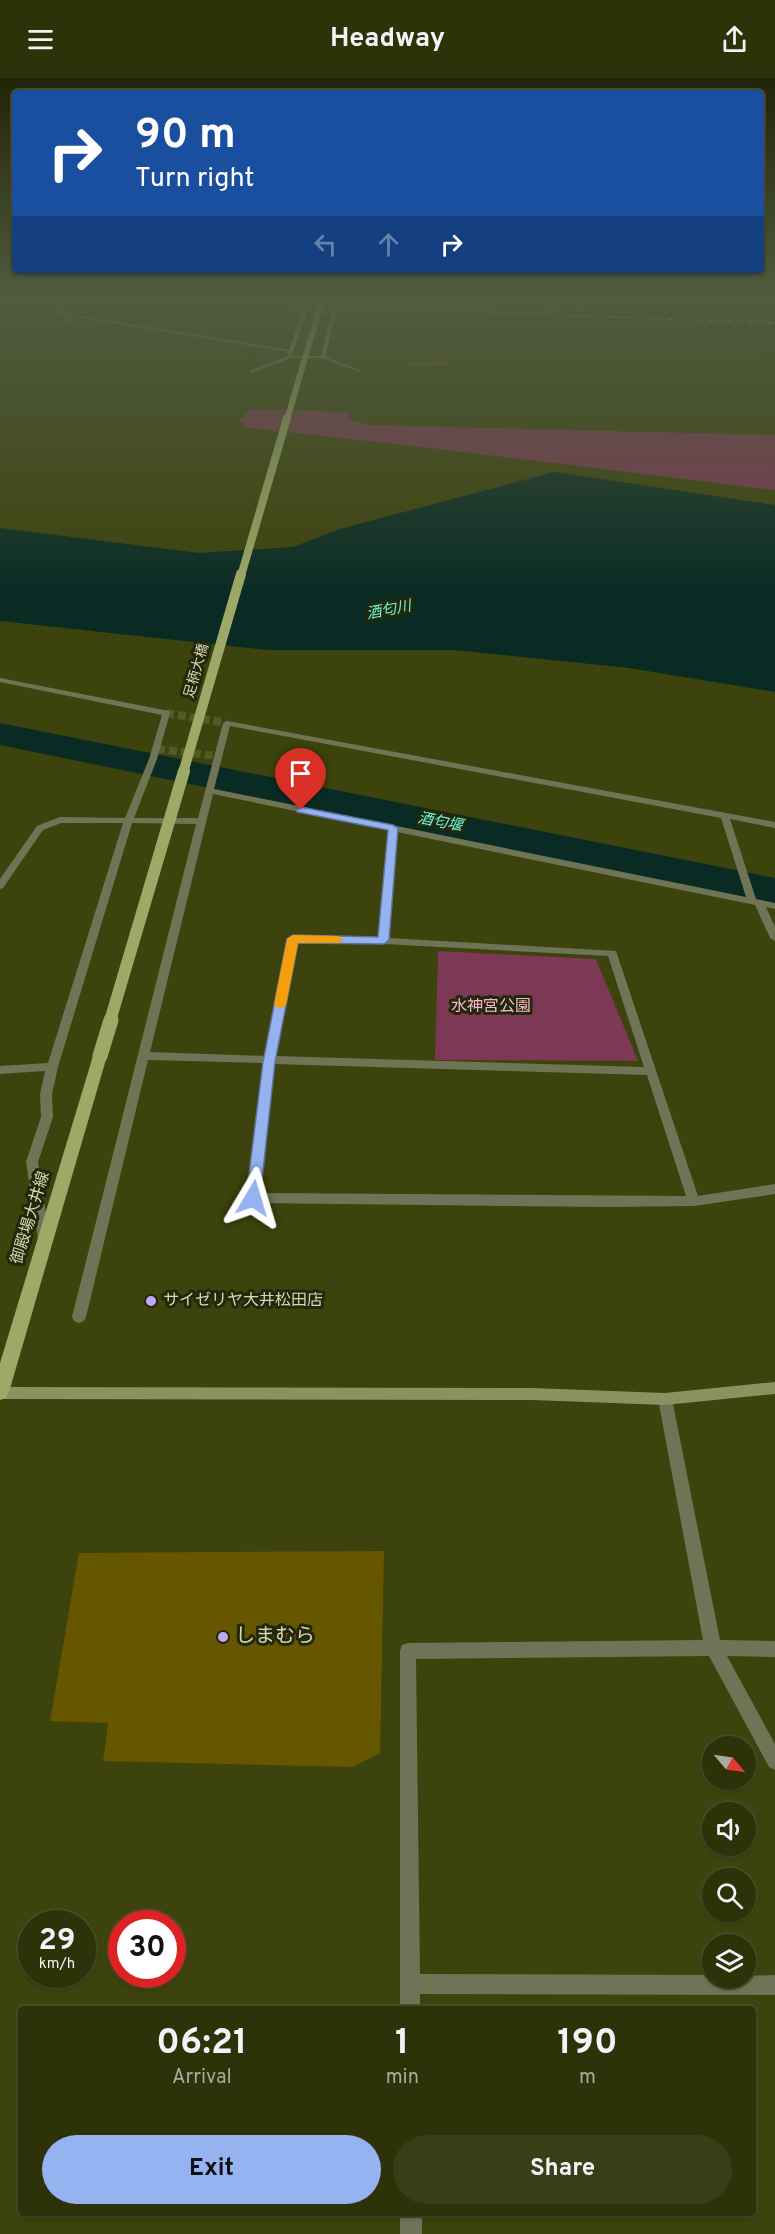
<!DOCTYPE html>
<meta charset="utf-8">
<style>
:root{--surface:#2d3209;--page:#393e17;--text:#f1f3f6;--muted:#a7aa9c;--line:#484d2a;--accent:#95b2f1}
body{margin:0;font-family:Overpass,"Noto Sans JP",sans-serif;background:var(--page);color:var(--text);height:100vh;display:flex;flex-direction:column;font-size:22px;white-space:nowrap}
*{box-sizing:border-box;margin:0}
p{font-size:20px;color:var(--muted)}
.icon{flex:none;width:33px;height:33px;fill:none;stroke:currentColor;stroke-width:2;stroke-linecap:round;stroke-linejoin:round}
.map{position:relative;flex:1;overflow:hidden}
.sheet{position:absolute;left:18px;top:1928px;width:738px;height:210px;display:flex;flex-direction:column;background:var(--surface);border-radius:6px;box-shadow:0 2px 4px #0004,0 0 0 2px var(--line)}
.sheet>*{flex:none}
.hud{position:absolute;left:12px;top:12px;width:752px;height:183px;border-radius:6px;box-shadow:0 2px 4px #0004,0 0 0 2px var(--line);background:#1a4fa0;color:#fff;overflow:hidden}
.needle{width:39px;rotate:119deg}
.buttons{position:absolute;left:702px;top:1658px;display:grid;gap:12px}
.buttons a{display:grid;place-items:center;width:54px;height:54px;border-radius:50%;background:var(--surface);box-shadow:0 2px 4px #0004,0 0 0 2px var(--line);font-size:30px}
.speed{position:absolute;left:18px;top:1832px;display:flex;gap:12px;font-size:30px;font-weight:700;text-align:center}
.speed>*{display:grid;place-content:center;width:78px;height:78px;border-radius:50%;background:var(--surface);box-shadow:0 2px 4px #0004,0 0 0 2px var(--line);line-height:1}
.speed small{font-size:15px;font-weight:400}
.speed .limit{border:9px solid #d22;background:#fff;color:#111}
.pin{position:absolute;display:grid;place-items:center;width:51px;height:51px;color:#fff;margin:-62px -26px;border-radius:50% 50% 50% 0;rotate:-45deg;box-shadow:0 0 6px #0007}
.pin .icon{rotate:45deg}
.me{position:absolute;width:66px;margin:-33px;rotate:7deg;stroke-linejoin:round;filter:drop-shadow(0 0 4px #0008)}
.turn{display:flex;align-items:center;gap:21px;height:126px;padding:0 24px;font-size:27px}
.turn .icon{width:78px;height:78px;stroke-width:2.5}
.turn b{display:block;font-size:42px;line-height:51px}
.lanes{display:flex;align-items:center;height:57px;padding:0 24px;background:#0003;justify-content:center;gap:30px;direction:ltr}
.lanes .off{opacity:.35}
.eta{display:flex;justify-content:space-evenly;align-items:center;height:102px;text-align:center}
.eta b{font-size:36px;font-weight:700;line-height:42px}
.primary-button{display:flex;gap:12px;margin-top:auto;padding:12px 24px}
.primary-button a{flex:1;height:69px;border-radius:36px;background:var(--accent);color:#111;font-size:24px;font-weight:700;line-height:69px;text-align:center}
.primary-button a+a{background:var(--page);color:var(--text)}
header{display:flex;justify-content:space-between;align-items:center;height:78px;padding:0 24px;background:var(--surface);font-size:27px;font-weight:700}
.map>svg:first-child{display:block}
.green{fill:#7c3854}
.water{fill:#092b24}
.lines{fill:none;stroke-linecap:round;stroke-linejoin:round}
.river{fill:#092b24;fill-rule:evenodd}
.building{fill:#665600}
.street-tunnel{stroke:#525a26;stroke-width:8;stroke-dasharray:8 4;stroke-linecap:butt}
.street{fill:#6f7456;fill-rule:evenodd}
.secondary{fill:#899261;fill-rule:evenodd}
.primary{fill:#9ea968;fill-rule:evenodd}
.rail-casing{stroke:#a6ad84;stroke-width:2}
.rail{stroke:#24280b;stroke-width:1.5;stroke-dasharray:5;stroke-linecap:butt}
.primary-bridge-far4{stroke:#9ea968;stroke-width:6}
.primary-bridge-far3{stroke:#9ea968;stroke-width:8}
.primary-bridge-far2{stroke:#9ea968;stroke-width:10}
.primary-bridge-far1{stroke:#9ea968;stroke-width:12}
.primary-bridge{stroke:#9ea968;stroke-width:15}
.route{fill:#95b2f1;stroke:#61749d;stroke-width:1.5}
.slow{fill:#f59e0b}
.poi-dot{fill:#bea9f5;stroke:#24280b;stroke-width:2}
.labels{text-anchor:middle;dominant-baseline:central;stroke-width:6;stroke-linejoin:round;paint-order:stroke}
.far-street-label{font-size:14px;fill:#d2d9b6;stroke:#24280b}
.far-water-label{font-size:15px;font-style:italic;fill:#68f9da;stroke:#24280b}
.park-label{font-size:16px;fill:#f7b6cd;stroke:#24280b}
.street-label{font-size:16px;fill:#d2d9b6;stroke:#24280b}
.poi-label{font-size:16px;fill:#d2d9b6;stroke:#24280b;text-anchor:start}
.near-poi-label{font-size:20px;fill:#d2d9b6;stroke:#24280b;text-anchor:start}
</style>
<header><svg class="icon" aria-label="menu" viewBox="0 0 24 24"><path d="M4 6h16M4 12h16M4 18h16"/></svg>Headway<svg class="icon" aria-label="share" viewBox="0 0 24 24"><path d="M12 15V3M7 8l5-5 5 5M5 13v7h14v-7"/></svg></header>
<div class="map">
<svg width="775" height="2156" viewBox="0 0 775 2156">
<rect width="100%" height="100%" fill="#3c430c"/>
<path class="green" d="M250,331L351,334L349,341L367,347L775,357V412L422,369L241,349L245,345L239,344Z
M438,873L596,881L638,983L435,982Z"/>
<path class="water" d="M554,394L775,427V614L629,590L454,572H268L0,543V450L199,475L293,469L340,451Z"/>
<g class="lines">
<path class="river" d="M0,645L775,800V826L0,667Z"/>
</g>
<path class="building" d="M545,222H561L560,232H544Z
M572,226H584L585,233H573Z
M66,239L70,240L76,241L69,248L58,246Z
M449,283L450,287L408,288L406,284Z
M384,1473L380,1675L352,1689L103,1683L108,1645L50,1643L79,1475Z"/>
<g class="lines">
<path class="street-tunnel" d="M166,635L227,645
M157,671L218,678"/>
<path class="street" d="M493,218H497L488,230H484Z
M518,218L679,224H775V226H679Z
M0,219L68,222L70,224L58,234L291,272L293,273V278H323L363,293L359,294L322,280H291L251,295L249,293L288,278V274L55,236L53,234L64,224L0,221Z
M0,600L169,633L170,635L157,681L134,740H198L223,645L227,643L775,744V750L730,741L756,821L775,825V831L766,829L775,849V863L770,860L755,827L397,754L389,860L616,873L698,1118L775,1106V1116L694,1128L607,1129L253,1125L249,1123L247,1120L263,985L148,982L86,1239L84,1243L79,1245L74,1243L72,1239L196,746L132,745L58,989L52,1016L53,1039L38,1084L50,1163L49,1167L44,1168L39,1167L26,1084L41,1039L40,1016L45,993L0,996V988L48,985L123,745H61L43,752L3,810L0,811V801L37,748L60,739L125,740L149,681L162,637L0,604ZM230,648L721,740L746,819L214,711ZM213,716L388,752L379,860L289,859L265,978L150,974ZM297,864L384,866L608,878L644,989L276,978ZM274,986L647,997L686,1118L260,1115Z
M665,1315L670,1317L672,1321L720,1562L775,1563V1579L727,1578L775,1666V1692L769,1689L709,1578L416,1581L420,1896L712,1897V1899L775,1897V1917L420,1916V1930H400V1573L402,1567L408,1565L703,1562L658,1321L660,1317Z
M400,2134H422V2156H400Z"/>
<path class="secondary" d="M303,232L336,234L325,280L321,279L332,235L307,234L293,273H289Z
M775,1304V1316L665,1327L532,1322L0,1321V1309L532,1310L665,1315Z"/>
<path class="primary" d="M100,973L107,978L9,1314L6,1320L0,1322V1285L93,978Z"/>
<g class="rail-casing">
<path id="rail" d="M53,218L775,245"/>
</g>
<use href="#rail" class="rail"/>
<path class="primary-bridge-far4" d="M287,342L323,218"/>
<path class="primary-bridge-far3" d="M241,498L287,340"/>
<path class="primary-bridge-far2" d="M183,695L241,496"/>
<path class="primary-bridge-far1" d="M110,943L184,693"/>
<path class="primary-bridge" d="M100,978L111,942"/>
</g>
<linearGradient id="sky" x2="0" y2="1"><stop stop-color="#212507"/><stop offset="0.42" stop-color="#505b40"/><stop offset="1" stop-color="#505b40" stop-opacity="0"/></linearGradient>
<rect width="775" height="520" fill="url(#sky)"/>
<path class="route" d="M301,729L393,747L398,750L389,862L384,866L298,865L275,984L260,1120L253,1125L246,1120L263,984L287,861L293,857L378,859L388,752L297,734L296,732Z"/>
<path class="slow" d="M293,857L338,858L344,862L338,865H298L286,927L280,931L274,927L287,861Z"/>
<g class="poi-dot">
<circle cx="151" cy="1223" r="6"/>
<circle cx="223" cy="1559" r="6"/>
</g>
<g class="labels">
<g class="far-street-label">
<text transform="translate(197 593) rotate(-74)">足柄大橋</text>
</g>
<g class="far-water-label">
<text transform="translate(389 533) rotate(-11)">酒匂川</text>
<text transform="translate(440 745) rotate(11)">酒匂堰</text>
</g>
<g class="park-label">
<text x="491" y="929">水神宮公園</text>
</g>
<g class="street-label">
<text transform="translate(31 1140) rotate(-73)">御殿場大井線</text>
</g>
<g class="poi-label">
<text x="163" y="1223">サイゼリヤ大井松田店</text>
</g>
<g class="near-poi-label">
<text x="235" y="1559">しまむら</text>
</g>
</g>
</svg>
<div class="buttons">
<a><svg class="needle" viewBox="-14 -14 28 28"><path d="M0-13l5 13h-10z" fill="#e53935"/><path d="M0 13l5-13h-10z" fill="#a7aa9c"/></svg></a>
<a><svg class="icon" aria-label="sound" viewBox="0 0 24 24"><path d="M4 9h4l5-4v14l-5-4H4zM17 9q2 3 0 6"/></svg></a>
<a><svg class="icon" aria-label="search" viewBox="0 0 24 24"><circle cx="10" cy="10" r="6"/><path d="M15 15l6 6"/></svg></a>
<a><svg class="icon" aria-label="layers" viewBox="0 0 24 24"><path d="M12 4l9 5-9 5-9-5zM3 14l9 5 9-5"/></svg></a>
</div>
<div class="speed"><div>29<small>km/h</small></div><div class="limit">30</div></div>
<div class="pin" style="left:301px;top:732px;background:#d93025"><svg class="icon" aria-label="arrive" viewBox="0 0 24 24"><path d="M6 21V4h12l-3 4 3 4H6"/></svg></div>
<svg class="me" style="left:253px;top:1120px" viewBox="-20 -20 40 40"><path d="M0-17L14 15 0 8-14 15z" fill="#95b2f1" stroke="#fff" stroke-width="4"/></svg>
<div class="hud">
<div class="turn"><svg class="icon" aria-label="right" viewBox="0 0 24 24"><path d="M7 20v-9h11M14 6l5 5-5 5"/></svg><div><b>90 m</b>Turn right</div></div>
<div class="lanes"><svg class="icon off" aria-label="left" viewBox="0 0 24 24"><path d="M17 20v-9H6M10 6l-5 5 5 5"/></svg><svg class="icon off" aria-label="ahead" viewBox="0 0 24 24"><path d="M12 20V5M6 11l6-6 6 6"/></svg><svg class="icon" aria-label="right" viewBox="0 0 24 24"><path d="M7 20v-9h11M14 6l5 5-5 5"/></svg></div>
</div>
<section class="sheet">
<div class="eta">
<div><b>06:21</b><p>Arrival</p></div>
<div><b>1</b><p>min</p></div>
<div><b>190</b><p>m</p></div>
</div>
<div class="primary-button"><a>Exit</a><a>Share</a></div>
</section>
</div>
